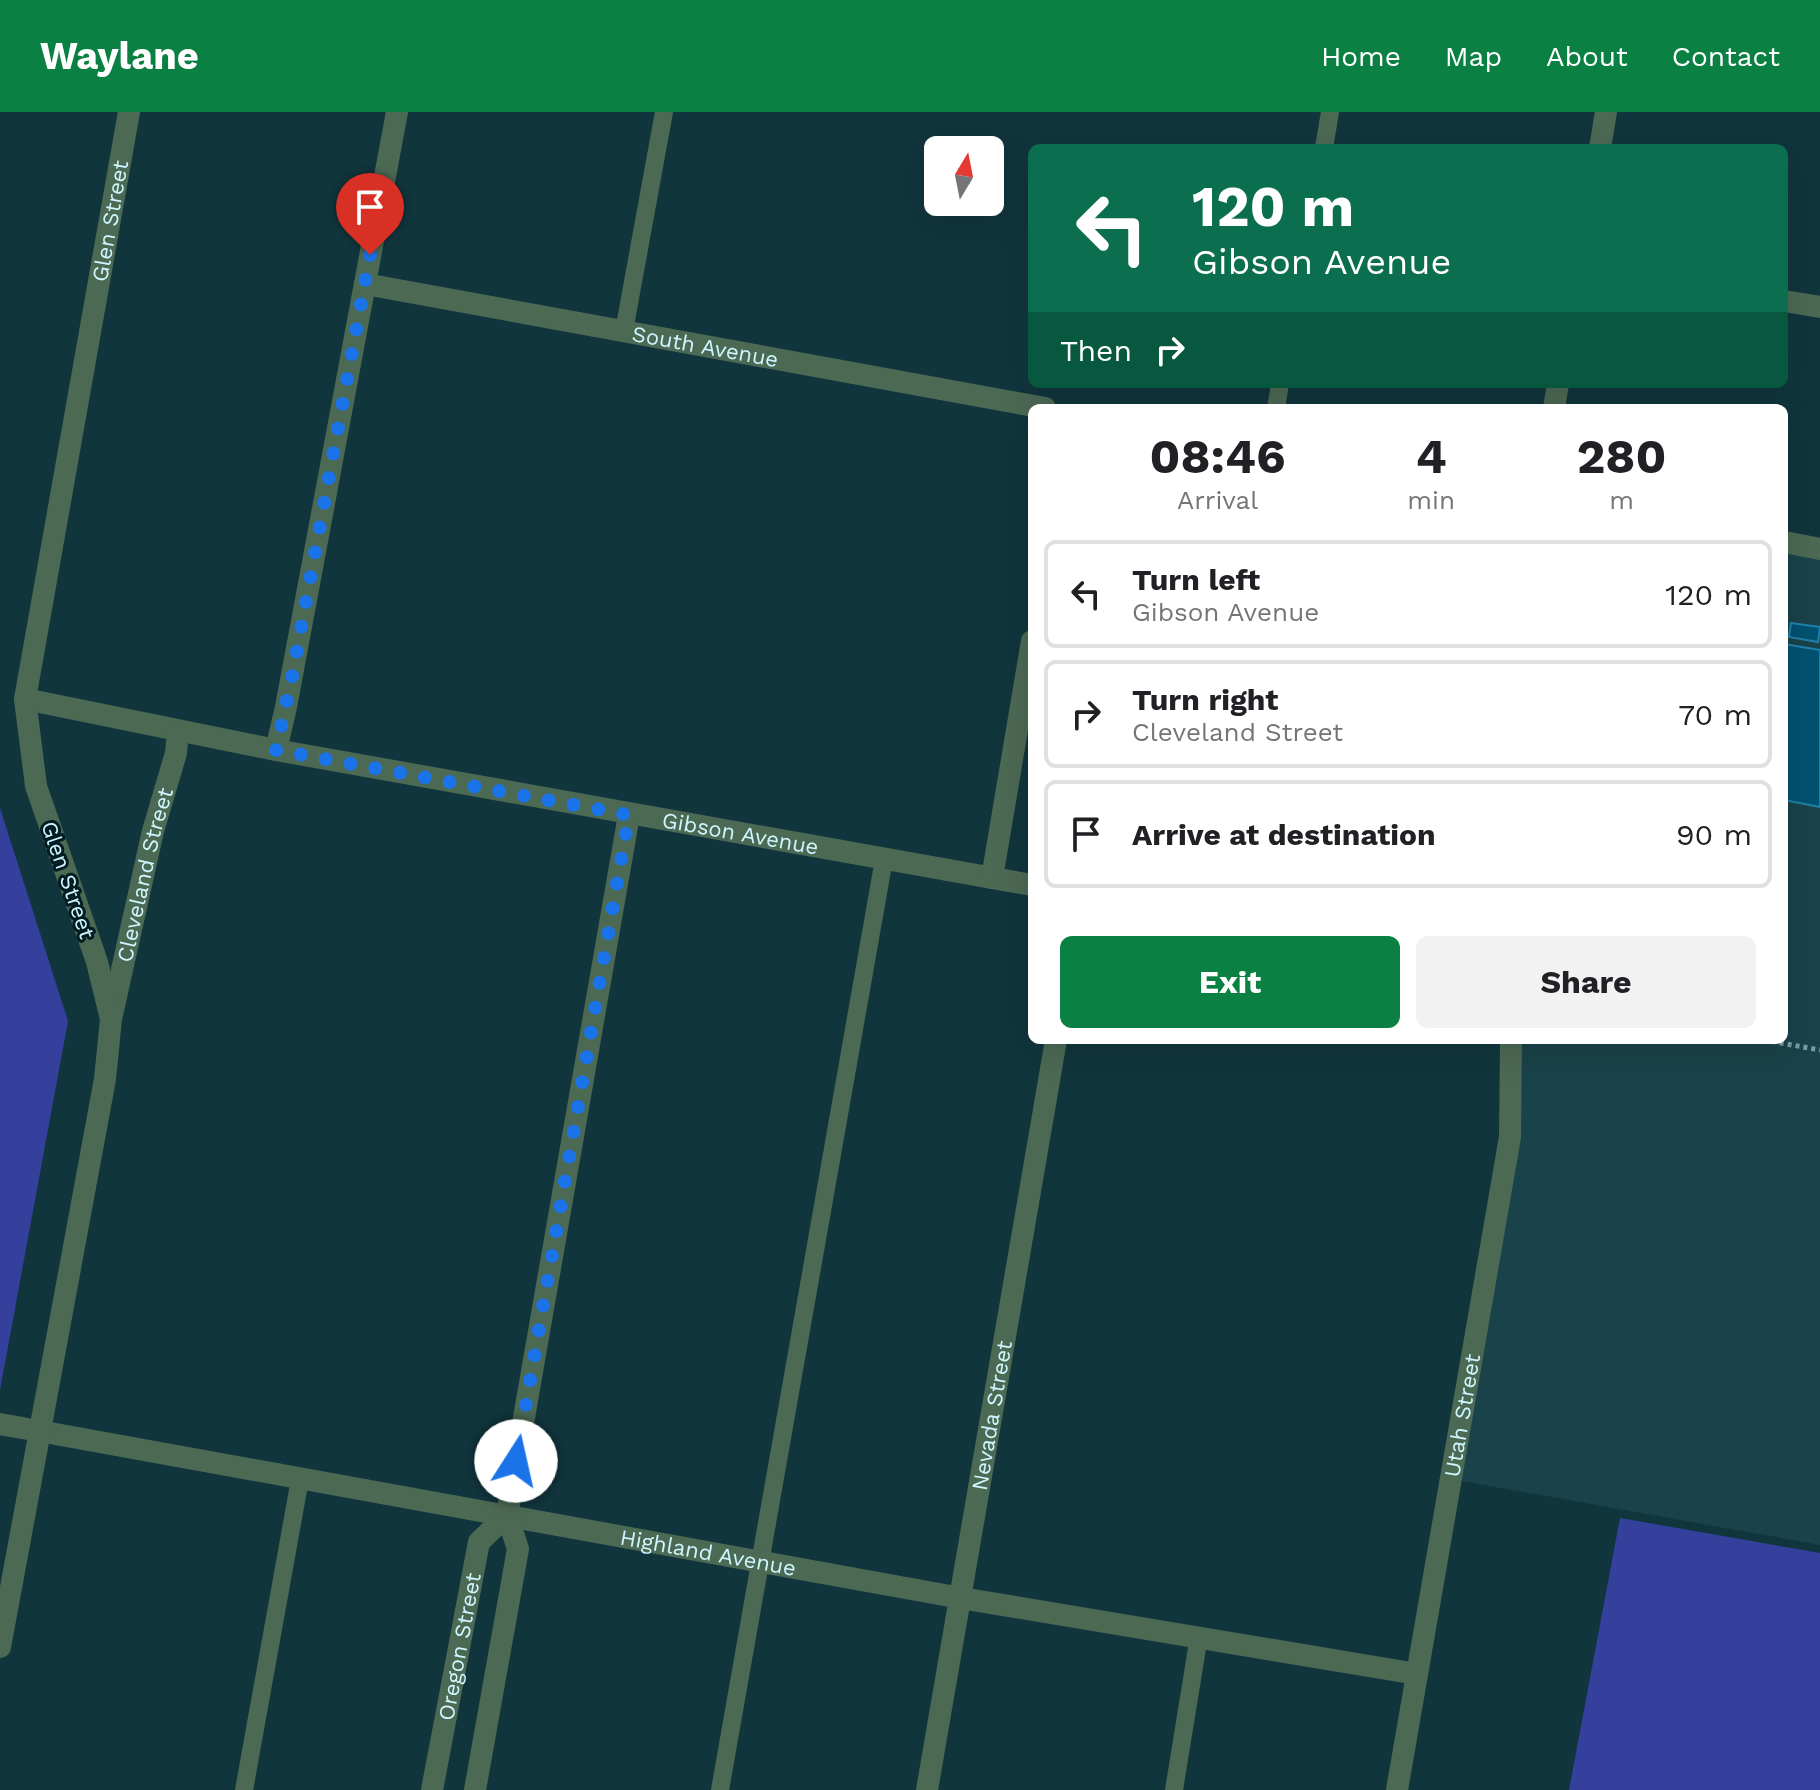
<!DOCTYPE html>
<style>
:root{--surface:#fff;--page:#f2f2f2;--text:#202124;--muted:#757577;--line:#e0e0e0;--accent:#0b8043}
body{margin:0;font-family:"Work Sans",sans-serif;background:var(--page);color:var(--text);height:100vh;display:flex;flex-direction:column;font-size:30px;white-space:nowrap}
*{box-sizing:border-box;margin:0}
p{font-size:26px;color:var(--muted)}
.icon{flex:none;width:44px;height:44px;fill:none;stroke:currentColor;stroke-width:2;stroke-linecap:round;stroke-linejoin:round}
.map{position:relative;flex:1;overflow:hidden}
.drawer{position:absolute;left:1028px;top:292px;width:760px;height:640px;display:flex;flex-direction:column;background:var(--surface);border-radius:12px;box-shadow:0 8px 32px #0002}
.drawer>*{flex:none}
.hud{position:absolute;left:1028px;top:32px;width:760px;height:244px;border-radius:12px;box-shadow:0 8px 32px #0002;background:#0b6e4f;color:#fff;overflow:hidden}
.needle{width:52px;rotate:10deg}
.tools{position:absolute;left:924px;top:24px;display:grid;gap:16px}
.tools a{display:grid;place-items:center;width:80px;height:80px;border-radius:12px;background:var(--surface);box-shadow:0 8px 32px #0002;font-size:40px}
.pin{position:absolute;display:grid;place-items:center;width:68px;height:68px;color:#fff;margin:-82px -34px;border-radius:50% 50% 50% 0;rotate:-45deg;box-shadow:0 0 8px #0007}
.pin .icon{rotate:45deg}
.me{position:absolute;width:88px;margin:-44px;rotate:10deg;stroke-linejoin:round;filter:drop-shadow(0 0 6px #0008)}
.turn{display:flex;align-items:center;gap:28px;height:168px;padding:0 32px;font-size:36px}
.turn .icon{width:104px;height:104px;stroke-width:2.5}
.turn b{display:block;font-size:56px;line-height:68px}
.then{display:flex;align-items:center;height:76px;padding:0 32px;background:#0003;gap:16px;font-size:30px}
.eta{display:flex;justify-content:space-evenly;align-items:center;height:136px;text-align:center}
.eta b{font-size:48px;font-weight:700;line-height:56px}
.cta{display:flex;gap:16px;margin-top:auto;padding:16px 32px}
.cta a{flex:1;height:92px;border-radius:12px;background:var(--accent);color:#fff;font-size:32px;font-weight:700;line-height:92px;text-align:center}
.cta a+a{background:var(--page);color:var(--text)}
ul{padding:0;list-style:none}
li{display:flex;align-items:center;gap:24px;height:108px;margin:0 16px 12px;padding:0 16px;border:4px solid var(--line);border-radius:12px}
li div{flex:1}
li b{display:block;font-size:30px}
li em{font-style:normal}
header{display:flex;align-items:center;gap:48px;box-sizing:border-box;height:112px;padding:0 40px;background:var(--accent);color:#fff}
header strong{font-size:38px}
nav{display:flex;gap:44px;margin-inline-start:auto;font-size:28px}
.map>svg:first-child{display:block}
.built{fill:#1a424a}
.green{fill:#34409c}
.building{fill:#005170;stroke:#2081ab;stroke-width:2}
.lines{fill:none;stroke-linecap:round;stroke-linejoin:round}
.path{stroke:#779da6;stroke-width:5;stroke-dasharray:4 4;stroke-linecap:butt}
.service{stroke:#4c6954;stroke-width:18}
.minor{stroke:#4c6954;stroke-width:22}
.tertiary{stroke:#4c6954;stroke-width:22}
.route{stroke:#1a73e8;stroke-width:14;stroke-dasharray:0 25.2}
.labels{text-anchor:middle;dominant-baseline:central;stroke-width:6;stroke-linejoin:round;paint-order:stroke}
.street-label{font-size:22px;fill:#cef6ff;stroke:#031c21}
</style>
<header>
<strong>Waylane</strong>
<nav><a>Home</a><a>Map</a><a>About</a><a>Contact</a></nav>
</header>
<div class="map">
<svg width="1820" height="1678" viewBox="0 0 1820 1678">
<rect width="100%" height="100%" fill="#11353d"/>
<path class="built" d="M1784,430L1820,437V1433L1451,1367L1510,1025L1511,928H1784Z"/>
<path class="green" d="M0,696L68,909L0,1278Z
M1620,1406L1820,1441V1678H1569Z"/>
<path class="building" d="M1791,511L1820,515L1818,530L1789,525Z
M1784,532L1820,538V695L1784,688Z"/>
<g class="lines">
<path class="path" d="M1764,928L1820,938"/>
<path class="service" d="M1324,36L1330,0
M624,219L664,0
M1276,296L1280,272
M244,1678L300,1367
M720,1678L884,747
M1174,1678L1199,1524"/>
<g class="minor">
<path d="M1600,36L1606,0"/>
<path id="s1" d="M365,172L1045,296"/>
<path d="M1784,189L1820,195"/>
<path d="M1554,296L1558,272"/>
<path d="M1784,430L1820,437"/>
<path id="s2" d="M25,587L276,638L1032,773"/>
<path d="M276,638L286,595L397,0"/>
<path d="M992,766L1032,529"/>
<path id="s3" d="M111,907L153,719L176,641L178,619"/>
<path id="s4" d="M39,1319L961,1486L1417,1562"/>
<path id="s5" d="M432,1678L479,1430L507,1403L629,703"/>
<path d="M475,1678L518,1437L507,1403"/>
<path id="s6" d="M927,1678L1056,928"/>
<path id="s7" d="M1397,1678L1510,1025L1511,928"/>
</g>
<g class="tertiary">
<path d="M0,1312L39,1319"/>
<path id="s8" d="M0,1535L105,967L111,907L97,850L36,674L25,587L129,0"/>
</g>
</g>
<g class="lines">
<path class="route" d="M370,143L292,565L276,638L629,703L516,1349"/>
</g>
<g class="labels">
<g class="street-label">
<text stroke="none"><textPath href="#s8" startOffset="1456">Glen Street</textPath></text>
<text stroke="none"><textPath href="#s1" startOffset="346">South Avenue</textPath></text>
<text stroke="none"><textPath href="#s2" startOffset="728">Gibson Avenue</textPath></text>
<text stroke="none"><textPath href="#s3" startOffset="148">Cleveland Street</textPath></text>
<text transform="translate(68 768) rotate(71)">Glen Street</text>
<text stroke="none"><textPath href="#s6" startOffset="380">Nevada Street</textPath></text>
<text stroke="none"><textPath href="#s7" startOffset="380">Utah Street</textPath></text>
<text stroke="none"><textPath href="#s4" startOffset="680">Highland Avenue</textPath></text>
<text stroke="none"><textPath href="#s5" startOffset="146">Oregon Street</textPath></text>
</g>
</g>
</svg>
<div class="tools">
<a><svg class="needle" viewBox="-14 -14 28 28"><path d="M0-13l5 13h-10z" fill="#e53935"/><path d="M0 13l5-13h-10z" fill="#757577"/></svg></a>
</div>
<div class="pin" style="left:370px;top:143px;background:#d93025"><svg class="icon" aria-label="arrive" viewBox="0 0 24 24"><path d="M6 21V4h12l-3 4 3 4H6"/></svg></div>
<svg class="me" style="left:516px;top:1349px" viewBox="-20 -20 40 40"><circle r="19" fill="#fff"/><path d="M0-13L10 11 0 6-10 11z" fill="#1a73e8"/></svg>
<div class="hud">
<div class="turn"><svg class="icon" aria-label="left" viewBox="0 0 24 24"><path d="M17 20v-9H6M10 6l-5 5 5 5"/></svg><div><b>120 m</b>Gibson Avenue</div></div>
<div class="then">Then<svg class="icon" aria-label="right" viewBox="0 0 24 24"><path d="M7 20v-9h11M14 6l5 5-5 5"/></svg></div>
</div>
<section class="drawer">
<div class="eta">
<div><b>08:46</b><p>Arrival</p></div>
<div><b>4</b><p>min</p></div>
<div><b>280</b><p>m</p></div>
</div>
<ul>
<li><svg class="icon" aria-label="left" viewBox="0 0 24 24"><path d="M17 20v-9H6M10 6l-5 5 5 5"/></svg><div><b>Turn left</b><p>Gibson Avenue</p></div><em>120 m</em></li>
<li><svg class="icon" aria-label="right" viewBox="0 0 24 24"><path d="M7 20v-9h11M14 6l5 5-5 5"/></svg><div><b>Turn right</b><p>Cleveland Street</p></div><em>70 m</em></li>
<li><svg class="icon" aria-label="arrive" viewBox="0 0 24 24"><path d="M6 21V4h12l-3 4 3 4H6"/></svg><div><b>Arrive at destination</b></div><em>90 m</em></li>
</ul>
<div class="cta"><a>Exit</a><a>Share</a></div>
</section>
</div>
